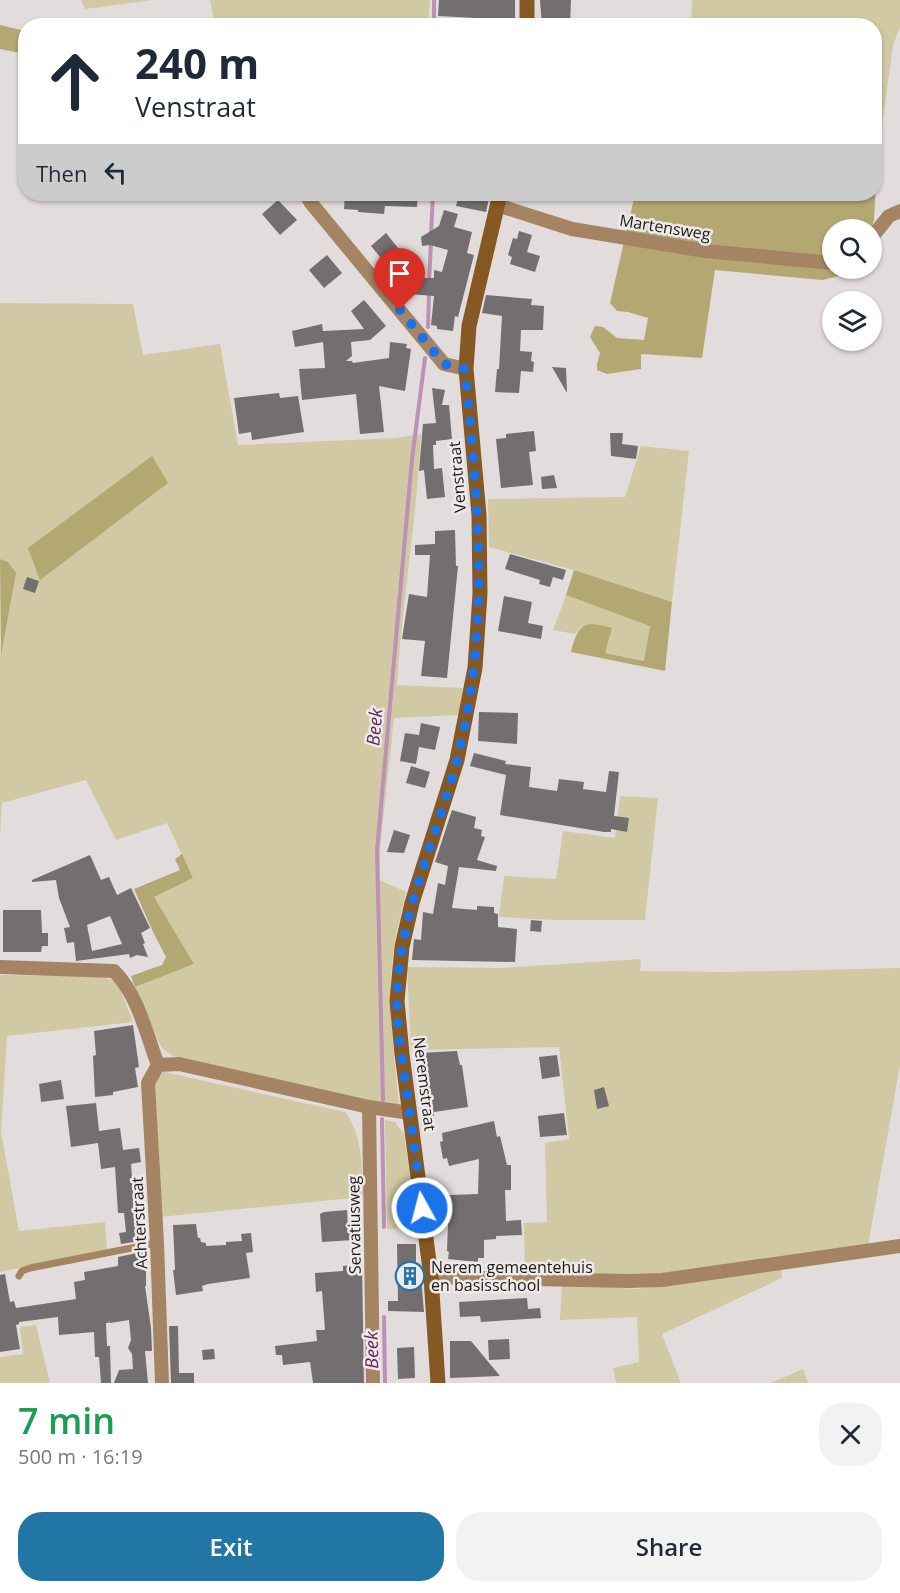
<!DOCTYPE html>
<meta charset="utf-8">
<style>
:root{--surface:#fff;--page:#f2f2f3;--text:#1f2937;--muted:#747a83;--accent:#2276a6}
body{margin:0;font-family:"Open Sans",sans-serif;background:var(--page);color:var(--text);height:100vh;display:flex;flex-direction:column;font-size:22px;white-space:nowrap}
*{box-sizing:border-box;margin:0}
p{font-size:20px;color:var(--muted)}
.icon{flex:none;width:33px;height:33px;fill:none;stroke:currentColor;stroke-width:2;stroke-linecap:round;stroke-linejoin:round}
.map{position:relative;height:1383px;overflow:hidden}
.sheet{display:flex;flex-direction:column;background:var(--surface);flex:1}
.sheet>*{flex:none}
.hud{position:absolute;left:18px;top:18px;width:864px;height:183px;border-radius:24px;box-shadow:0 2px 4px #0004;background:#fff;color:var(--text);overflow:hidden}
.controls{position:absolute;left:822px;top:219px;display:grid;gap:12px}
.controls a{display:grid;place-items:center;width:60px;height:60px;border-radius:50%;background:var(--surface);box-shadow:0 2px 4px #0004;font-size:30px}
.pin{position:absolute;display:grid;place-items:center;width:51px;height:51px;color:#fff;margin:-62px -26px;border-radius:50% 50% 50% 0;rotate:-45deg;box-shadow:0 0 6px #0007}
.pin .icon{rotate:45deg}
.me{position:absolute;width:66px;margin:-33px;rotate:353deg;stroke-linejoin:round;filter:drop-shadow(0 0 4px #0008)}
.turn{display:flex;align-items:center;gap:21px;height:126px;padding:0 18px;font-size:27px}
.turn .icon{width:78px;height:78px;stroke-width:2.5}
.turn b{display:block;font-size:42px;line-height:51px}
.then{display:flex;align-items:center;height:57px;padding:0 18px;background:#0003;gap:12px;font-size:22px}
.round{display:grid;place-items:center;flex:none;width:63px;height:63px;border-radius:24px;background:var(--page)}
.overview{display:flex;align-items:center;justify-content:space-between;height:102px;padding:0 18px}
h1{font-size:36px;font-weight:600;line-height:45px;color:#1e9e55}
.button{display:flex;gap:12px;margin-top:auto;padding:12px 18px}
.button a{flex:1;height:69px;border-radius:24px;background:var(--accent);color:#fff;font-size:24px;font-weight:600;line-height:69px;text-align:center}
.button a+a{background:var(--page);color:var(--text)}
.map>svg:first-child{display:block}
.green{fill:#d0c9a3}
.forest{fill:#b3a871}
.lines{fill:none;stroke-linecap:round;stroke-linejoin:round}
.stream{stroke:#bd90b5;stroke-width:4}
.building{fill:#736f70;fill-rule:evenodd}
.lane{stroke:#a58464;stroke-width:7}
.street{stroke:#a58464;stroke-width:14}
.secondary{stroke:#865823;stroke-width:15}
.route{stroke:#1a73e8;stroke-width:10;stroke-dasharray:0 18}
.labels{text-anchor:middle;dominant-baseline:central;stroke-width:5;stroke-linejoin:round;paint-order:stroke}
.street-label{font-size:16px;fill:#1c1b1a;stroke:#efeae9}
.poi-label{font-size:16px;fill:#1c1b1a;stroke:#efeae9;text-anchor:start}
.water-label{font-size:18px;font-style:italic;fill:#602858;stroke:#efeae9}
</style>
<div class="map">
<svg width="900" height="1383" viewBox="0 0 900 1383">
<rect width="100%" height="100%" fill="#e2dddc"/>
<path class="green" d="M81,0H153L85,9Z
M210,0H430L428,25L215,26Z
M692,0H900V27L893,45L877,162L874,161V26H691Z
M0,303L133,304L143,355L220,344L238,445L395,438L421,434C417,518 402,601 397,685L463,688L459,715L394,718L380,849V880L406,892C402,910 397,928 394,947C386,998 394,1054 399,1105L375,1102L173,1056L163,1049L157,1039L135,987L194,964L153,897L193,878L167,823L116,840L86,780L2,803L0,837V655L8,562L0,559Z
M641,446L689,451L672,602L574,570L489,547L488,499L625,497Z
M566,595L650,625L645,661L605,653L611,628L581,627L575,634L553,630Z
M620,796L658,798L645,920H554L499,917L504,876L556,879L563,831L615,838Z
M641,959L640,971L725,972L900,968V1065L868,1246L674,1273L639,1275L525,1274L524,1223L547,1222L545,1143L569,1139L559,1047L411,1050L407,967L501,968Z
M0,975L99,976L113,980L119,986L133,1022L7,1036L1,1132L19,1231L105,1222L107,1250L0,1272Z
M164,1072L345,1112C364,1137 361,1167 363,1197L159,1217L155,1084L160,1074Z
M385,1120L395,1122L404,1134L417,1228L387,1229Z
M781,1265L782,1278L662,1334L681,1383H616L613,1368L639,1362L637,1317L560,1320L562,1284L638,1289Z
M36,1325L50,1383H0V1357L23,1354L20,1327Z
M803,1369L808,1383H771Z"/>
<path class="forest" d="M0,25L25,31V54L0,49Z
M875,161L877,162L874,220L871,230H832V268L858,269L848,274L822,280L715,270L702,358L641,354V369L607,374L597,370V364L600,353L590,337L595,326L603,327L617,338L644,340L648,318L628,312L617,311L610,303L635,194H874Z
M152,456L168,483L40,580L28,548Z
M0,559L8,562L16,573L1,655Z
M574,570L672,602L665,671L571,652C578,624 584,620 612,628L605,653L644,661L650,626L566,595Z
M182,854L193,878L154,897L194,964L135,987L131,976L162,965L166,957L154,934L134,889L180,870L175,859Z"/>
<g class="lines">
<path class="stream" d="M434,26V0
M431,235L433,194
M429,283L431,242
M428,327L429,293
M383,1100L377,851L412,459L425,358
M382,1119L384,1227
M384,1317L385,1383"/>
</g>
<path class="building" d="M439,0H515V26H476V18L438,16Z
M540,0H571L570,26H542Z
M345,194H418L417,207L385,206L384,214L358,212V210L344,209Z
M459,194H490L486,212L456,206Z
M278,200L297,220L280,235L262,214Z
M444,210L458,214L454,227L472,232L467,253L474,255L458,317L455,316L453,331L437,329V326L431,325L434,296L409,294V278H434V270L442,272L448,250L430,245L422,246L421,237L439,226Z
M519,231L532,235L527,252L540,256L535,272L510,264L512,257L508,255L513,238L517,239Z
M386,233L398,248L392,253L409,273L400,281L371,246Z
M327,255L342,273L324,288L309,270Z
M486,295L532,299L531,305L544,306L543,330H521L520,351L532,352L531,361L534,362L533,372L521,371L519,393L495,392L497,369H499L502,316L482,313Z
M364,300L386,326L370,340L351,342L352,356L346,361H352L353,363L389,358L390,342L407,344L406,348L411,349L405,391L379,386L384,432L360,434L356,394L302,400L299,369L325,368L323,342L295,347L292,331L322,324L323,331L364,329L351,311Z
M552,367L566,368L567,393Z
M432,388L445,390L442,405H449L452,439L436,441V445H433L434,469L442,468L445,497L427,499L424,470L419,471L423,424L436,423Z
M279,393L280,398L298,396L304,432L252,440L251,432L239,434L234,398Z
M534,431L536,451L529,452L533,485L501,488L496,439L506,438V434Z
M610,433H623L622,444L638,446L636,459L611,456Z
M554,475L557,488L542,489L541,477Z
M455,530L456,566H458L447,678L421,676L425,641L402,639L409,594L427,597L430,555H415V545L435,544V531Z
M510,554L566,570L563,580L553,577L550,587L539,584L540,580L505,569Z
M27,577L39,581L35,593L23,589Z
M504,596L532,602L528,623L543,626L541,639L498,631Z
M479,712L518,713L517,744L478,741Z
M421,723L440,727L435,750L419,747L416,764L400,761L405,733L419,735Z
M474,753L506,761L505,764L531,767L529,787L557,791L559,779L584,782L583,789L606,792L609,771L619,772L614,816L629,818L627,832L611,829V832H604L500,815L506,775L470,766Z
M411,766L430,772L425,788L406,783Z
M452,810L476,817L474,828L482,830L481,836L485,837L477,860L497,866L496,871L459,867L452,908L477,910V906L494,907V913L498,914V927L517,929L515,962L412,960L414,939L421,940L423,912L433,914L438,883L445,885L448,866L435,862Z
M394,830L410,835L404,853L387,852Z
M90,855L101,880L109,877L117,895L131,888L150,928L141,933L145,943L143,944L148,957L137,955L130,958L129,954L76,961L74,942L67,943L64,928L70,927L59,898L56,880L32,882V880ZM110,916L122,944L92,951L87,925Z
M3,910H41L42,933H48V946H42L41,952H3Z
M531,920L542,921L541,932L530,931Z
M133,1025L139,1067L135,1068L138,1087L113,1092V1095L95,1097L93,1056L96,1055L94,1031Z
M457,1051L460,1065H462L468,1107L434,1112V1116L423,1117L416,1068L420,1067L419,1053Z
M557,1055L560,1076L542,1079L539,1057Z
M61,1080L64,1099L41,1102L39,1084Z
M604,1087L609,1106L597,1109L594,1090Z
M96,1103L99,1131L120,1128L123,1150L139,1148L141,1162L131,1164L135,1218H137L140,1241L121,1244L119,1233L126,1232L124,1213H118L115,1167L101,1169L98,1143L71,1147L66,1106Z
M564,1113L567,1135L540,1137L538,1116Z
M494,1121L497,1137L500,1136L507,1165H511V1190H505L506,1221L521,1220L522,1235L496,1236V1239L484,1240V1258H478V1262L448,1259L449,1252L447,1251L449,1195L478,1194L479,1159L449,1166L447,1158L443,1159L440,1142L443,1141L442,1133Z
M347,1210L348,1229H352L353,1240L322,1242L320,1214L324,1212Z
M196,1224L198,1238H200L201,1242L206,1243V1246L226,1245V1242L242,1241L241,1234L251,1233L253,1252L246,1253L250,1278L208,1284L202,1286L203,1291L176,1295L173,1270H175L173,1225Z
M397,1244H416V1265H420L424,1312L388,1311V1301H398Z
M142,1252L146,1270V1286H145L151,1328L152,1351H145L148,1383H114L119,1370L133,1369L132,1354L128,1348L131,1340L129,1320L110,1323L108,1320L109,1323H106L107,1346H110L111,1383H101L99,1357H95L94,1332L59,1335L58,1317L19,1322V1324L16,1325L20,1349L0,1352V1275L5,1274L10,1302L14,1301L16,1308L76,1299L74,1282L85,1280L84,1272L118,1266V1257Z
M362,1264L364,1383H313L310,1362L283,1365L282,1355H276L275,1346L317,1341L316,1330H325L322,1291L316,1292L315,1273L343,1271V1266Z
M527,1298L528,1309L540,1308L541,1318L481,1322L480,1316L460,1317L459,1302Z
M169,1326H178L179,1373H194V1383H171Z
M509,1339L510,1359L489,1360L488,1340Z
M450,1341H471L500,1376L450,1378Z
M414,1347L415,1378L398,1379L397,1348Z
M214,1349L215,1359L203,1360L202,1350Z"/>
<g class="lines">
<path class="lane" d="M19,1276L22,1271L30,1268L157,1243"/>
<path class="street" d="M306,194L311,203L444,364L466,369
M497,205L572,229L705,251L832,263
M872,237L889,216L900,211
M0,967L114,971C138,995 146,1033 158,1065
M158,1065L148,1083L157,1243L162,1383
M158,1065L179,1064L369,1107L410,1113
M369,1107L373,1383
M431,1277L629,1281L662,1280L900,1246"/>
<path class="secondary" d="M527,26V0
M438,1383L431,1277L402,1054L397,1001L402,947L412,903L457,760L475,668L480,594L479,515L466,369L469,326L500,194"/>
</g>
<g class="lines">
<path class="route" d="M400,310L444,364L465,369C478,504 491,626 457,760C436,840 398,917 397,1001C397,1029 402,1059 406,1087C412,1127 417,1167 422,1208"/>
</g>
<defs>
<g id="building-ring" transform="scale(1.5)"><circle r="9.5" fill="#efeae9" stroke="#2276a6" stroke-width="1.5"/><path d="M-4-6H4V6H1V3H-1V6H-4ZM-2.5-4.3h1.7v1.8h-1.7ZM.8-4.3h1.7v1.8H.8ZM-2.5-1h1.7V.8h-1.7ZM.8-1h1.7V.8H.8Z" fill="#2276a6"/></g>
</defs>
<g fill-rule="evenodd">
<use href="#building-ring" x="410" y="1276"/>
</g>
<g class="labels">
<g class="street-label">
<text transform="translate(665 227) rotate(9)">Martensweg</text>
<text transform="translate(457 477) rotate(-95)">Venstraat</text>
<text transform="translate(425 1084) rotate(83)">Neremstraat</text>
<text transform="translate(139 1223) rotate(-93)">Achterstraat</text>
<text transform="translate(354 1225) rotate(-91)">Servatiusweg</text>
</g>
<g class="poi-label">
<text x="431" y="1267">Nerem gemeentehuis<tspan x="431" dy="18">en basisschool</tspan></text>
</g>
<g class="water-label">
<text transform="translate(374 727) rotate(-85)">Beek</text>
<text transform="translate(371 1350) rotate(-91)">Beek</text>
</g>
</g>
</svg>
<div class="controls">
<a><svg class="icon" aria-label="search" viewBox="0 0 24 24"><circle cx="10" cy="10" r="6"/><path d="M15 15l6 6"/></svg></a>
<a><svg class="icon" aria-label="layers" viewBox="0 0 24 24"><path d="M12 4l9 5-9 5-9-5zM3 14l9 5 9-5"/></svg></a>
</div>
<div class="pin" style="left:400px;top:310px;background:#d93025"><svg class="icon" aria-label="arrive" viewBox="0 0 24 24"><path d="M6 21V4h12l-3 4 3 4H6"/></svg></div>
<svg class="me" style="left:422px;top:1208px" viewBox="-20 -20 40 40"><circle r="17" fill="#1a73e8" stroke="#fff" stroke-width="3"/><path d="M0-11L8 9 0 5-8 9z" fill="#fff"/></svg>
<div class="hud">
<div class="turn"><svg class="icon" aria-label="ahead" viewBox="0 0 24 24"><path d="M12 20V5M6 11l6-6 6 6"/></svg><div><b>240 m</b>Venstraat</div></div>
<div class="then">Then<svg class="icon" aria-label="left" viewBox="0 0 24 24"><path d="M17 20v-9H6M10 6l-5 5 5 5"/></svg></div>
</div>
</div>
<section class="sheet">
<div class="overview"><div><h1>7 min</h1><p>500 m · 16:19</p></div><a class="round"><svg class="icon" aria-label="close" viewBox="0 0 24 24"><path d="M6 6l12 12M18 6L6 18"/></svg></a></div>
<div class="button"><a>Exit</a><a>Share</a></div>
</section>
